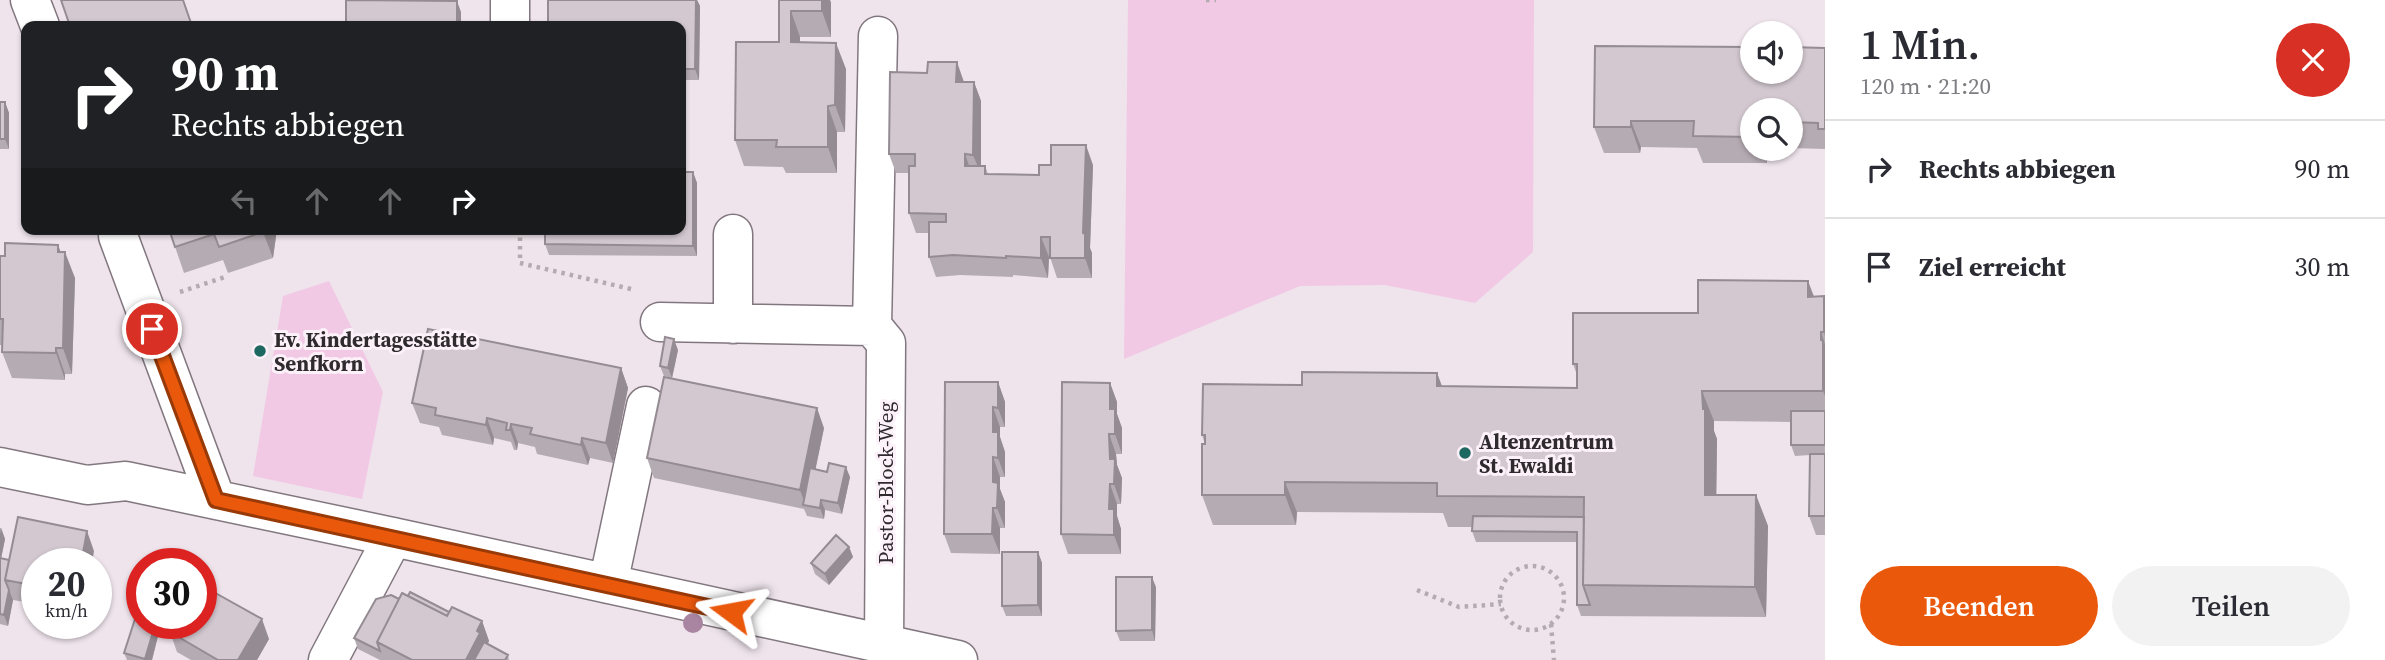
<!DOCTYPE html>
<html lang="de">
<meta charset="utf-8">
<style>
:root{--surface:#fff;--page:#f2f2f3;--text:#2b2b33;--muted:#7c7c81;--line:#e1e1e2;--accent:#ea580c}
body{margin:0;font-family:"Source Serif 4",serif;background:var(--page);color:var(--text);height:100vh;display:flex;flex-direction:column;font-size:26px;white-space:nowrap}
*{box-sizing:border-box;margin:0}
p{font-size:23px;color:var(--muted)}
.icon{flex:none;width:38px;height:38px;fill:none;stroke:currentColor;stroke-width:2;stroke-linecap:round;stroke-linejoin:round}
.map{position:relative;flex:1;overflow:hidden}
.details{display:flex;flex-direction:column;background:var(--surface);width:560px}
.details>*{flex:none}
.hud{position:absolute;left:21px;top:21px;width:665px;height:214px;border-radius:14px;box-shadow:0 2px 5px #0004;background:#202124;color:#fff;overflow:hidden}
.fabs{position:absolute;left:1740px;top:21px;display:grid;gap:14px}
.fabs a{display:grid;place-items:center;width:63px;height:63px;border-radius:50%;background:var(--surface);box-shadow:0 2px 5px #0004;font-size:35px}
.speed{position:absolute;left:21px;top:548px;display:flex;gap:14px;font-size:35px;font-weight:700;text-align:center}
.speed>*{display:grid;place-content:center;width:91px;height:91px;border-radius:50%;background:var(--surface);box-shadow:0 2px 5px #0004;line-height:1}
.speed small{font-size:18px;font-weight:400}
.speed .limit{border:10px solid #d22;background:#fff;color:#111}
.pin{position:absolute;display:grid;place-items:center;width:60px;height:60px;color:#fff;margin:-30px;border:4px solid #fff;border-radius:50%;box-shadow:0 2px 7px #0007}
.me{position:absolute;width:77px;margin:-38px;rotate:283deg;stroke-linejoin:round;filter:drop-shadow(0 0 5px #0008)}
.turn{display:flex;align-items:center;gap:24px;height:147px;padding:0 35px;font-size:32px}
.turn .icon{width:91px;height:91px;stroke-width:2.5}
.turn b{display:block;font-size:49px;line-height:60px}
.lanes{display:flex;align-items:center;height:66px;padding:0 35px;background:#0003;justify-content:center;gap:35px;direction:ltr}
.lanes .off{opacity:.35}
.round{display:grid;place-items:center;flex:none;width:74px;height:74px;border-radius:37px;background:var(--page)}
.headline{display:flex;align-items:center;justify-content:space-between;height:119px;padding:0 35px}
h1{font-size:42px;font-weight:600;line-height:52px}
.button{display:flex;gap:14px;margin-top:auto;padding:14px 35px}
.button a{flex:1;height:80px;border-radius:42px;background:var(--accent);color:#fff;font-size:28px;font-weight:600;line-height:80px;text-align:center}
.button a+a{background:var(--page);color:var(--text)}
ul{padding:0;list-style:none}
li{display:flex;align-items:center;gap:21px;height:98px;padding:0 35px;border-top:2px solid var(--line)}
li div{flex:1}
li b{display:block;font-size:26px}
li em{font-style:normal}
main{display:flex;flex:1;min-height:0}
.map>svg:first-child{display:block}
.green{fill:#f1c9e5}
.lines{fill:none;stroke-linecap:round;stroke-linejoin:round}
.minor-casing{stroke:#82777f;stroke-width:41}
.path{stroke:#b4abb1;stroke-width:4.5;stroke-dasharray:3.5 5;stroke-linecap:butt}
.minor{stroke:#fff;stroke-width:38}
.tree{fill:#a985a1}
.wall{fill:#b5acb3}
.shaded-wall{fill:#948c92}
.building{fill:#d3c8d0;stroke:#948c92;stroke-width:2}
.route-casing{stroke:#983908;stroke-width:18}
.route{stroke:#ea580c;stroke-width:12}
.poi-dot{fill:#1e6862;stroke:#fcf1f9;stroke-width:2.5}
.labels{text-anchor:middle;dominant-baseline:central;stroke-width:6;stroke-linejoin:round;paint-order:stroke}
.poi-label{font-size:21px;font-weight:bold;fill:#2e2a2d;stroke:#fcf1f9;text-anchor:start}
.street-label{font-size:21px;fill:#2e2a2d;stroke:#fcf1f9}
</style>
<main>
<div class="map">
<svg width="1825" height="660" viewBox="0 0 1825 660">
<rect width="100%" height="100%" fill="#efe4ec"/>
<path class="green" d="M1128,0H1534L1533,252L1475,303L1385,285L1300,286L1124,359Z
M329,281L383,392L362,499L253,476L283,296Z"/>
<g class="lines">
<g class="minor-casing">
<path id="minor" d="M30,0L40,26
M510,26V0
M878,36L872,326L886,343L884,645
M733,234V324
M118,236L216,500
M660,322L872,326
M0,467L87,485L126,481L393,537L958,660
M608,584L646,406
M328,660L393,537"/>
</g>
<path class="path" d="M1206,0H1216
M520,229V263L635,290
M180,292L225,277
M1500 598a32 32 0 1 1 64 0a32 32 0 1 1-64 0Z
M1417,590L1459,607L1501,604
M1551,624L1554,660"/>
<use href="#minor" class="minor"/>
</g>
<circle class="tree" cx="693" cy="623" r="10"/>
<path class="wall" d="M696,0H697L700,6L699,80H681V26Z
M779,0H830L831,3V37H800V43L846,69L845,132H837V173H786L783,167L744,166L735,140L779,42Z
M1825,48V149L1790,148V110H1752V149H1767V163H1703L1697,148L1641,147L1640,153H1604L1594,127Z
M964,82H974L981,101V166H985L988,174L1039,175L1093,165L1090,248L1092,253V278H1057L1050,257H1049L1048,278L1013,275V277L960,275L936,277L929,257V233H916L909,213V173H896L889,154Z
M0,102H5L9,113V149H0Z
M693,172L697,183V256L549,255L545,244Z
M169,229H277L273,258L228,273L223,260L184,273Z
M61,252L75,278L72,374H65V380L12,378L2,352L3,345H0V256Z
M1808,281L1814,296H1824L1825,300V535H1816L1809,516L1810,455L1795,456L1791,445V422L1714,421V431L1717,439L1716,495H1756L1768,526L1766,617L1581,616L1577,605V542H1476L1472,531V527H1448L1443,513L1297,512L1296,525H1213L1202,495L1205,444L1202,435L1302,385L1437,373L1442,386L1577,388V375L1573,364L1698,313Z
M678,350L672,378L664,376L660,366Z
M621,368L628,388L613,463L590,458L588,465L537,454L535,447L518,443L517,450H514L511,442L494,438L493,445L442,435L439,427L420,423L412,403Z
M998,382L1005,402V427H1000V437L1005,452V477H1000V489L1005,502V528H1000V554L951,553L944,534Z
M1110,383L1117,402V414L1122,428V454H1116L1117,465L1122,478L1121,504H1117V516L1121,529V554H1068L1061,534Z
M824,428L815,470L850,477L842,514L825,510L824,519L807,516L804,509L654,478L647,458Z
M0,528H1L5,539L1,558L9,560L94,551L37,564V604L13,600L8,626L0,624Z
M849,547L853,557L829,585L815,574L811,563Z
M1038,552L1042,563V616H1006L1002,606Z
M1156,587L1155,641H1120L1116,631Z
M408,596L449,612L482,621L489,641L487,644L508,655L509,660H380L358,649L354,638L399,599Z
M170,632L269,639L257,660H191L177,652Z
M158,636L152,660H127L124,653Z"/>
<path class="shaded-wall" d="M696,0H697L700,6L699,80L695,69Z
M822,0H830L831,3V37L822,11Z
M457,1L461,12V26H457Z
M791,11L800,37V69L791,42Z
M836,43L846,69L845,132L835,105Z
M957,62L964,82H956Z
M974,82L981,101V174L973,155Z
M5,102L9,113V149L5,139Z
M828,106L837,132V173L828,147Z
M1631,121L1641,147L1640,153L1631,127Z
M1086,145L1093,165L1090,248L1092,253V278L1085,258L1083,233Z
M1762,149H1767V163Z
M965,154L972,174L965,166Z
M693,172L697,183V256L693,246Z
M263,229H277L273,258L263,232Z
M1041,237L1049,257L1048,278L1041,258Z
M58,245L65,263V252L75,278L72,374L63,348Z
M1808,281L1819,312L1808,297Z
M1824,296L1825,300V336L1824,332Z
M1821,332L1825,344V396L1823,391Z
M674,339L678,350L672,378L668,368Z
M56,348L65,374V380L56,353Z
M621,368L628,388L613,463L606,443Z
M1437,373L1448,403L1437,386Z
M998,382L1005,402V427L998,408Z
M1110,383L1117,402V414L1122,428V454L1115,434L1110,409Z
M1702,391L1714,421V431L1717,439L1716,525L1705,495Z
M993,407L1000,427V437L1005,452V477L998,458L993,432Z
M817,408L824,428L808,506H806L800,490Z
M487,418L494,438L493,445L486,425Z
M511,424L518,443L517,450L510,430Z
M1109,434L1116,454L1117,465L1122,478L1121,504L1114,484L1110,459Z
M582,438L590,458L588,465L581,445Z
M993,457L1000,477V489L1005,502V528L997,508L993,482Z
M846,467L850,477L842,514L838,503Z
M1285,482L1297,512L1296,525L1285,495Z
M1110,484L1117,504V516L1121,529V554L1114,535L1109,509Z
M1756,495L1768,526L1766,617L1755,587Z
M821,500L825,510L824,519L820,508Z
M993,508L1000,528V554L992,534Z
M1,528L5,539L0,564V534Z
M87,531L94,551L92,564H81Z
M849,547L853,557L829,585L825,574Z
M1038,552L1042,563V616L1038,605Z
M1152,577L1156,587L1155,641L1152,630Z
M9,590L13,600L8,626L4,615Z
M262,619L269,639L257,660H238Z
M482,621L489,641L486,648L484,660H466L477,631Z
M155,625L158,636L152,660H145Z"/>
<path class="building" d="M61,0H183L192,26H70Z
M346,0L457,1V26H346Z
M548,0H696L695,69H681V26H548Z
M779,0H822V11H791V42L836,43L835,105L828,106V147H776L777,140H735L736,42H779Z
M1595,46L1752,47V72H1790V47L1825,48V129H1818V123L1790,122V110H1752V137L1693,136L1694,121H1631V127H1594Z
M928,62H957L956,82H974L973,155L965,154V166H985V174L1039,175V165H1051V145H1086L1083,233L1085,234V258H1050V237H1041V258L1006,256V258L953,255L929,257V222H946V214L909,213V166H915V154H889L890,72L927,73Z
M0,102H5V139H0Z
M681,172H693V246L545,244V229H681Z
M169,229H263V232L219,247L214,234L175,247Z
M5,243L58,245V252H65L63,348H56V353L2,352L3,319H0V256H5Z
M1698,280L1808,281V297L1824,296V332H1821V340L1823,341V391H1702L1703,409H1705V495H1756L1755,587L1583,585L1584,497L1437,496V483L1285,482V495H1202V444H1205V435H1202L1203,384L1302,385V372L1437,373V386L1577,388V364H1573V313H1698Z
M428,329L621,368L606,443L582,438L581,445L530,434L532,428L511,424L510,430H506L507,423L487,418L486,425L435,415L436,408L412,403Z
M665,337L674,339L668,368L660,366Z
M664,377L817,408L800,490L647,458Z
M945,382H998V408L993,407V432H998V458L993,457V482L998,483L997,508H993L992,534H944Z
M1062,382L1110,383V409H1115V434H1109L1110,459H1115L1114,484H1110L1109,509H1114V535L1061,534Z
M1791,411H1825V445H1791Z
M1810,454H1825V516H1809Z
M829,463L846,467L838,503L821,500L820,508L803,505L810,468L827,472Z
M1473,516L1584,517L1583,585L1590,605H1577V532L1472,531Z
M18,517L87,531L81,564H37V586L5,580Z
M836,535L849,547L825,574L811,563Z
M1002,552H1038V605L1002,606Z
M0,558L9,560L5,580L9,590L4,615L0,614Z
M1116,577H1152V630L1116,631Z
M201,585L262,619L238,660H218L170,632L175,623H201Z
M410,592L449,612L447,616L408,596Z
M402,593L447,616L452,607L482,621L477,631L480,633L466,660H412L377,642Z
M391,595L399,599L377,642L380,651L354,638L376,599Z
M135,619L142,621V623H148L155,625L145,659L124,653Z
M484,642L508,655L505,660H474Z"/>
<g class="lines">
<g class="route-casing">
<path id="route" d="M152,329L216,500L731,612"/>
</g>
<use href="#route" class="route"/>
</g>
<g class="poi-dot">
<circle cx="260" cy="351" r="7"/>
<circle cx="1465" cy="453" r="7"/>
</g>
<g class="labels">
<g class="poi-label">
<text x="274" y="339">Ev. Kindertagesstätte<tspan x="274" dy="24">Senfkorn</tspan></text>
<text x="1479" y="441">Altenzentrum<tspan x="1479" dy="24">St. Ewaldi</tspan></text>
</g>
<g class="street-label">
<text transform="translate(885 483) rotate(-90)">Pastor-Block-Weg</text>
</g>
</g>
</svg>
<div class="fabs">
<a><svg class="icon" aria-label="sound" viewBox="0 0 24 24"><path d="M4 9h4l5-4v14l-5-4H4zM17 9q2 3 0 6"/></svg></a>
<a><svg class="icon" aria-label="search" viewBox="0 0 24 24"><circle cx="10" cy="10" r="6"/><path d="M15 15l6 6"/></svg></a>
</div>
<div class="speed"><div>20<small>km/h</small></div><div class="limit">30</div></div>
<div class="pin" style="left:152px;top:329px;background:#d93025"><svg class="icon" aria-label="arrive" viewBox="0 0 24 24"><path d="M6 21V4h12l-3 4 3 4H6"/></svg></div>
<svg class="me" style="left:731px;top:612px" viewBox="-20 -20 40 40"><path d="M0-17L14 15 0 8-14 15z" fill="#ea580c" stroke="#fff" stroke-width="4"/></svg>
<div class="hud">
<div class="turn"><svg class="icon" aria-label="right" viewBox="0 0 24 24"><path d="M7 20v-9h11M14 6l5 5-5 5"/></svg><div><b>90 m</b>Rechts abbiegen</div></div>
<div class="lanes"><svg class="icon off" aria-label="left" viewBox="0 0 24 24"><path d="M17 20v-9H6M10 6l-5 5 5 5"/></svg><svg class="icon off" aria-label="ahead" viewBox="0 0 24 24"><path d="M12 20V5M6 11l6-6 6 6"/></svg><svg class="icon off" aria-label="ahead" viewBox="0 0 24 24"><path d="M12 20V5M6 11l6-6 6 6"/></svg><svg class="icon" aria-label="right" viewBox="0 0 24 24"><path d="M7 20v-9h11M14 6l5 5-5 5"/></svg></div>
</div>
</div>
<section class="details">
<div class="headline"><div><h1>1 Min.</h1><p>120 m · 21:20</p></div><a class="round" style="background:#d93025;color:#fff"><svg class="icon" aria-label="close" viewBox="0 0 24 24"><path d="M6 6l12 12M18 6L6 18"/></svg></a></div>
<ul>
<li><svg class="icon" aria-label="right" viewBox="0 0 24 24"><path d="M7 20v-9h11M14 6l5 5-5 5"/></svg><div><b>Rechts abbiegen</b></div><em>90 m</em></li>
<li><svg class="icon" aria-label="arrive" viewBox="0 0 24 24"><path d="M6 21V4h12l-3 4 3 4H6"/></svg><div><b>Ziel erreicht</b></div><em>30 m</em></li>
</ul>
<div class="button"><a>Beenden</a><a>Teilen</a></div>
</section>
</main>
